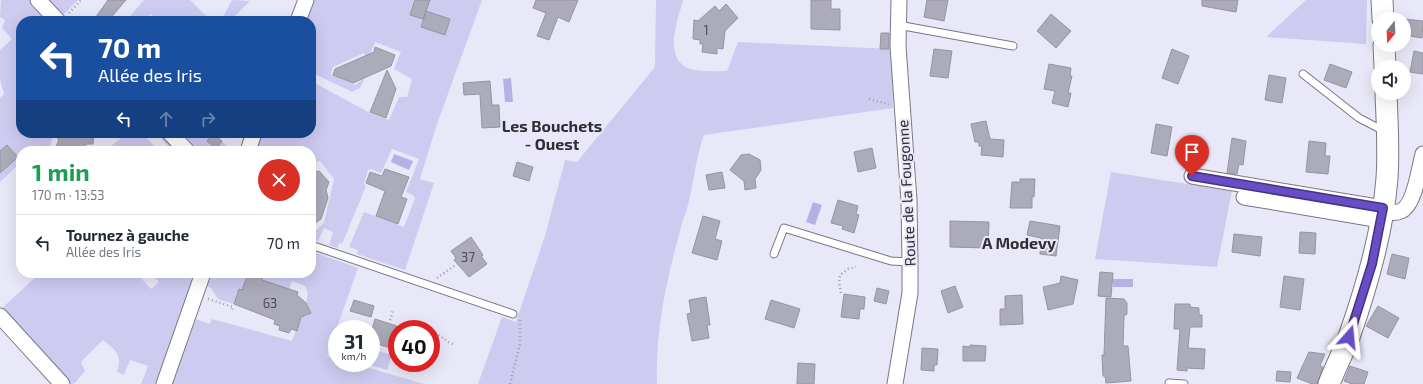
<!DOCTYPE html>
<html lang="fr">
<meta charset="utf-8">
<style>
:root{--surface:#fff;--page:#f6f6f7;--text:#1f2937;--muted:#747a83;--line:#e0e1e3}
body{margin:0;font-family:"Exo 2",sans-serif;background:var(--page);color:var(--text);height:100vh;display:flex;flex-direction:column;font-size:15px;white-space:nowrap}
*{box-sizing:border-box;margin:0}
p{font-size:13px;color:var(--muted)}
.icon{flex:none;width:22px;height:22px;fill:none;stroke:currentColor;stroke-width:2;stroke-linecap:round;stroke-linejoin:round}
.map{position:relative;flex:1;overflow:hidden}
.drawer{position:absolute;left:16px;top:146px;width:300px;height:132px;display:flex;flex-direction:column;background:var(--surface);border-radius:16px;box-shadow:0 4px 16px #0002}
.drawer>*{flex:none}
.banner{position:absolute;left:16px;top:16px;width:300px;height:122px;border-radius:16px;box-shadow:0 4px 16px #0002;background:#1a4fa0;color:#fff;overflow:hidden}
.needle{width:26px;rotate:198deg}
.fabs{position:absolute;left:1371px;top:12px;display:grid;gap:8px}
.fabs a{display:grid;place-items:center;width:40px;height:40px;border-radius:50%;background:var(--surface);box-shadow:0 4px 16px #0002;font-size:20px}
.speed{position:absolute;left:328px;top:320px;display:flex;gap:8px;font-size:20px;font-weight:700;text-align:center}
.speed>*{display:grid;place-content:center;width:52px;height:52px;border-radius:50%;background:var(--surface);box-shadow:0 4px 16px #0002;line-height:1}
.speed small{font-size:10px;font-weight:400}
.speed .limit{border:6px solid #d22;background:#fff;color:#111}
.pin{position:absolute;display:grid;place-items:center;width:34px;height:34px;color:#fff;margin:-41px -17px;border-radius:50% 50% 50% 0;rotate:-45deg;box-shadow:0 0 4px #0007}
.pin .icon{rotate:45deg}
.me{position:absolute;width:44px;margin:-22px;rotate:18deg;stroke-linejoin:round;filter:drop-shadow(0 0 3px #0008)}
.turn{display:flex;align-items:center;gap:14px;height:84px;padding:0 16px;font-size:18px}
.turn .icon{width:52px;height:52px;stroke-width:2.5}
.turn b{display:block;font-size:28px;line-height:34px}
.lanes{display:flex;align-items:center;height:38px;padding:0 16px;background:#0003;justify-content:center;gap:20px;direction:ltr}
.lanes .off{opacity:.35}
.round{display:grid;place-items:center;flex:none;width:42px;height:42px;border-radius:21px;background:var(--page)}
.head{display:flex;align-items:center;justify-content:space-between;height:68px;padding:0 16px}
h1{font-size:24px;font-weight:700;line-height:30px;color:#1e9e55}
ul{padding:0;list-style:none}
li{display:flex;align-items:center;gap:12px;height:56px;padding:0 16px;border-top:1px solid var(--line)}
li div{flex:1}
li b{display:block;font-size:15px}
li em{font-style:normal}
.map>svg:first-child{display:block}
.green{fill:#cdcbf0}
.water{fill:#b6b1e5}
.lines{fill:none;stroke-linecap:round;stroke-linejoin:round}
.stream{stroke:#b6b1e5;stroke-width:4}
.building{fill:#acabba;stroke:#9594a2}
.lane-casing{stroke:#787785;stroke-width:9}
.street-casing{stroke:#787785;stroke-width:17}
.secondary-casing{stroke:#787785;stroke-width:23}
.path{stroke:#9e9eaa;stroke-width:2.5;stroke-dasharray:1 3;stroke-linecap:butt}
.lane{stroke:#fff;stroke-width:7}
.street{stroke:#fff;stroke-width:15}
.secondary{stroke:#fff;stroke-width:21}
.route-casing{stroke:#443281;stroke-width:10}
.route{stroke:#684dc6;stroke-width:7}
.labels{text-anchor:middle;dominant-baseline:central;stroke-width:4;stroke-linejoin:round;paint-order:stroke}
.number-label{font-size:13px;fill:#4e4d56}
.street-label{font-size:15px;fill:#2e2e34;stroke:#e9e8f8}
.neighbourhood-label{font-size:16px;font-weight:bold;fill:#2e2e34;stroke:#e9e8f8}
</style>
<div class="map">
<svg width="1423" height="384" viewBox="0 0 1423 384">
<rect width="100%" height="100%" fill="#e9e8f8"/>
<path class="green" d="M1,0H29L50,21H21V133H55L53,135L49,151H21V162L0,182V98L4,94L0,80V50L12,39L2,28L5,20L0,17Z
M45,0H78L62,16Z
M144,0H190L211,21H162L150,14L146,21H126Z
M232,0L250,1L235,16L237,19L234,21H221Z
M313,0H482L437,124L420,179L434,183L405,270L357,254L358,250L349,247L364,212L404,227L415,198L413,195L406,192L419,159L392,149L381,173L371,169L368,170L364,184L366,186L342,244L339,243L338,248L329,245L333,232L324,228L318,241L311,239V230H317L324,223L334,179L320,161L311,163V151H254L260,133H311V81L370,113L389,120L399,97H407L412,79L394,69L401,52L375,42L368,59L364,53L333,67L331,74L355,85L365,78L360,88L352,92L311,72V21H304Z
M656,0H683C678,20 662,59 690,69C700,72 716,71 727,71L738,42L892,49L893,108L704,135C696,157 694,179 689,201C687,210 683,219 681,227C667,278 655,331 657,384H478L502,317L516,322L545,236L565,160L577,162L655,67Z
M1306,0H1367L1366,44L1266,37Z
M127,133H142L159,151H105Z
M179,133H213L207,141L216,149L222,141L232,151H196Z
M1111,172L1232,191L1217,267L1095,259Z
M311,251L358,268L327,356L337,359V363H352L424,384H170L196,319L210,324L212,319L292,341L301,317L311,313L306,302L308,293L305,286L292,281L289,289L272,283L266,300L255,275L263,278L264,273H311Z
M40,273H136L151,289L159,282L150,273H199L158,384H141L148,366L130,360L124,375L117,372C122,355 117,351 103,340L81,362L85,371L75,383L71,384L63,379L0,310Z
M209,273H248L242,290L239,289L234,304L218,299L211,288L205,285Z
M371,349L392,355L387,370L363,363H371Z"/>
<path class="water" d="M511,78L513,102H505L503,79Z
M394,154L413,161L409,170L391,162Z
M813,202L822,205L815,225L806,222Z
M1113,279H1133V287H1113Z"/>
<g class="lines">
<path class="stream" d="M159,133L176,151"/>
</g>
<path class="building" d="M108,0H126L108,21H93Z
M415,0H430L423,19L410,15Z
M536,0H578L569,22L558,17L549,40L537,36L546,13L533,8Z
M811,0H831V9H840V30L811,29Z
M927,0H948L944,21L924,17Z
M1202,0H1238L1236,12L1202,6Z
M726,4L738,18L725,31L723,49L717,48V54L702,52L703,44H700V40L693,39L694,20L698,21L715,6L719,11Z
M426,11L450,19L445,35L421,27Z
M1051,14L1071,31L1056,48L1037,31Z
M1404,19L1423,21L1422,38L1404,35Z
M881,33H889V49H880Z
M375,47L395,55L391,66L353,83L333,75L335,69L374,52Z
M934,49L952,51L948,78L930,76Z
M1172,49L1189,56L1178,84L1162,78Z
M1414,51L1423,53V74L1410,72Z
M1049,64L1071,68L1070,76H1072L1068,93H1071L1068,107L1052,103L1055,91L1044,89Z
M1330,64L1352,72L1346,88L1324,80Z
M387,70L396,89L386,118L370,112Z
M1269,75L1286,78L1282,103L1265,100Z
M490,81L492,105H499L500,127L482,128L480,94L464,95L463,83Z
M986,121L990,139L1004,140L1003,157L981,155L982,146H979V142H975L971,124Z
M1156,124L1172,127L1167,156L1151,153Z
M64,133H94L93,144H87L76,151H54L59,140L57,138Z
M213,134L222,141L216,149L207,141Z
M1232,138L1246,141L1243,165L1239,164L1237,174L1227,173Z
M1309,141L1326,143L1325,156H1330L1328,174L1306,172Z
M7,145L18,157L0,173V151Z
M872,148L876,168L858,172L854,152Z
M749,154L760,160L761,170L755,179L756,188L745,190L744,181L730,170L741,155Z
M517,162L533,167L529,181L513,176Z
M385,169L409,177L401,197L407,199L398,224L376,216L385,191L366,183L370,172L382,176Z
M319,171L329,182L326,190L328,198L321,219L311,226V173Z
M722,172L725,188L709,190L706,175Z
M1020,179H1035L1034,197H1032V208H1010L1012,182H1020Z
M838,200L858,206L856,214L859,215L854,233L842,229L843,226L831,223Z
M703,216L720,221L715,239L722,241L717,260L692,253Z
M950,221L989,222L988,248L950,247Z
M1030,221L1060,226L1056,256L1040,254L1041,238L1027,235Z
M1300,232L1316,233L1315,254L1299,253Z
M1234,234L1262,237L1260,256L1232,252Z
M471,237L483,255L481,256L487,264L469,277L454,260L456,258L451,251Z
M1392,254L1409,258L1405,279L1387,274Z
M1100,272L1113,273L1111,297L1098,296Z
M248,273H264L262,280L298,292L297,295L306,303L311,313L301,317L297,331L291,329L289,333L279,330L280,326L274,324L275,320L234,304L239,289L242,290Z
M1061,276L1078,280L1073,304L1048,310L1043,287L1060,283Z
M1284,276L1304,279L1300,310L1280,307Z
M955,286L963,307L948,313L941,291Z
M877,288L889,291L886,304L874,301Z
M844,294L865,297L864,309H860L859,319L841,317Z
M1022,295L1023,324L1000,325V309H1005V296Z
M706,297L710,325H707L709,338L692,341L687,314L691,313L689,300Z
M1106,298L1124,299L1127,303V314L1124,316L1123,346H1128L1131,381L1106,383L1105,376H1103L1102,355H1104Z
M354,300L374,306L371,317L350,311Z
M771,300L800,309L794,328L765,319Z
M1175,304H1190V307L1199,308V315H1202V327H1190L1188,348L1205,349L1204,369L1187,368V371L1177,370L1180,329H1174Z
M1378,306L1399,318L1388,338L1366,326Z
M375,319L397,326V350L371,342V333Z
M970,345L986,346L985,361H963V346L970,347Z
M922,348L938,349L937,365H934V371L921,370Z
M1309,352L1325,354L1320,366L1323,367L1317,384H1312L1297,378Z
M798,363L815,364L814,384H797Z
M1350,366L1368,372L1364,384H1352L1344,381Z
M1277,371L1291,372L1290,382L1276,381Z"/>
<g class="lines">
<g class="lane-casing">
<path id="lane" d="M898,25L1013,46
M1303,74L1359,118L1384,131
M311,245L513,314
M774,254L784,228L891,261L910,262
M1169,383L1184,384"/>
</g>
<g class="street-casing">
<path id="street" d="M38,0L58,21
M298,21L306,0
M170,133L187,151
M248,151L254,133
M1192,176L1383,208
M1244,197L1381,220
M1382,211C1388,212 1395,214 1401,211C1415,205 1419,168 1423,154
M0,316L62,384
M164,384L203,273
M895,384L910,293V262L909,201L898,46L899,0"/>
</g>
<g class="secondary-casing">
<path id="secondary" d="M1382,0L1383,19
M1384,45L1385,67
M1329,384C1335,368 1343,353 1349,337C1367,286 1383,232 1387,178C1389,149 1387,121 1386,93"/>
</g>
<path class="path" d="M69,13L81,0
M311,79H314
M869,99L889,104
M437,278L457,264
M841,293L839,283L840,275L848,269L856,267
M208,299L233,307L231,312
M389,324L393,310
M412,326L421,329
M431,332C443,336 445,341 453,344
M510,384L520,344V320"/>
<use href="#lane" class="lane"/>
<use href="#street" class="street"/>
<use href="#secondary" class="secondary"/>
</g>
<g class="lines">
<g class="route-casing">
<path id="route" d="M1192,176L1383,208L1372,264L1349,337"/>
</g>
<use href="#route" class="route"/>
</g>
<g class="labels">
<g class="number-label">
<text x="706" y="30">1</text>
<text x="468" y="257">37</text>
<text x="270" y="303">63</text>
</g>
<g class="street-label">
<text transform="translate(906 193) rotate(-93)">Route de la Fougonne</text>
</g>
<g class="neighbourhood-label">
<text x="552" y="125">Les Bouchets<tspan x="552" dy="18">- Ouest</tspan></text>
<text x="1019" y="242">A Modevy</text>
</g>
</g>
</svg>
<div class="fabs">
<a><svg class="needle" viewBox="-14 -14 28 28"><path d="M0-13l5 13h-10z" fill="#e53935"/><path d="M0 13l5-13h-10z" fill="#747a83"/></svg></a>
<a><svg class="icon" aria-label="sound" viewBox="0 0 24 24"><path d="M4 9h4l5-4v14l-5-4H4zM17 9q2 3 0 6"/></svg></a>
</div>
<div class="speed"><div>31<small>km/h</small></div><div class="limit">40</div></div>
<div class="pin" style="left:1192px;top:176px;background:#d93025"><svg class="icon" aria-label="arrive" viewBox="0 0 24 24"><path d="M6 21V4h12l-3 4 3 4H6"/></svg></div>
<svg class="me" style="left:1349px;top:337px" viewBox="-20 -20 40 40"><path d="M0-17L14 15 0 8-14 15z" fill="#684dc6" stroke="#fff" stroke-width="4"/></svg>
<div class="banner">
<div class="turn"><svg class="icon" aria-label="left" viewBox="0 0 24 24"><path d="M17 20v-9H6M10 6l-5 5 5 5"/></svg><div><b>70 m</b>Allée des Iris</div></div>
<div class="lanes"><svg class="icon" aria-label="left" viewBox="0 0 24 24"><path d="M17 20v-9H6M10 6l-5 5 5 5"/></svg><svg class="icon off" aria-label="ahead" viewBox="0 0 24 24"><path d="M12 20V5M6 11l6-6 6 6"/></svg><svg class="icon off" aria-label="right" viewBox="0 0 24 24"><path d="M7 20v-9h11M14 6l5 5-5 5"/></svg></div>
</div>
<section class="drawer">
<div class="head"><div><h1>1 min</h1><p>170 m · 13:53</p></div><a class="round" style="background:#d93025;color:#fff"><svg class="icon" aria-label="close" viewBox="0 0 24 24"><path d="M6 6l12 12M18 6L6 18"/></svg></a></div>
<ul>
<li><svg class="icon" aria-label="left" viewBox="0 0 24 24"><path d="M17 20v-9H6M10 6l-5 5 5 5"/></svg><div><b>Tournez à gauche</b><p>Allée des Iris</p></div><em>70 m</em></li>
</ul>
</section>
</div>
